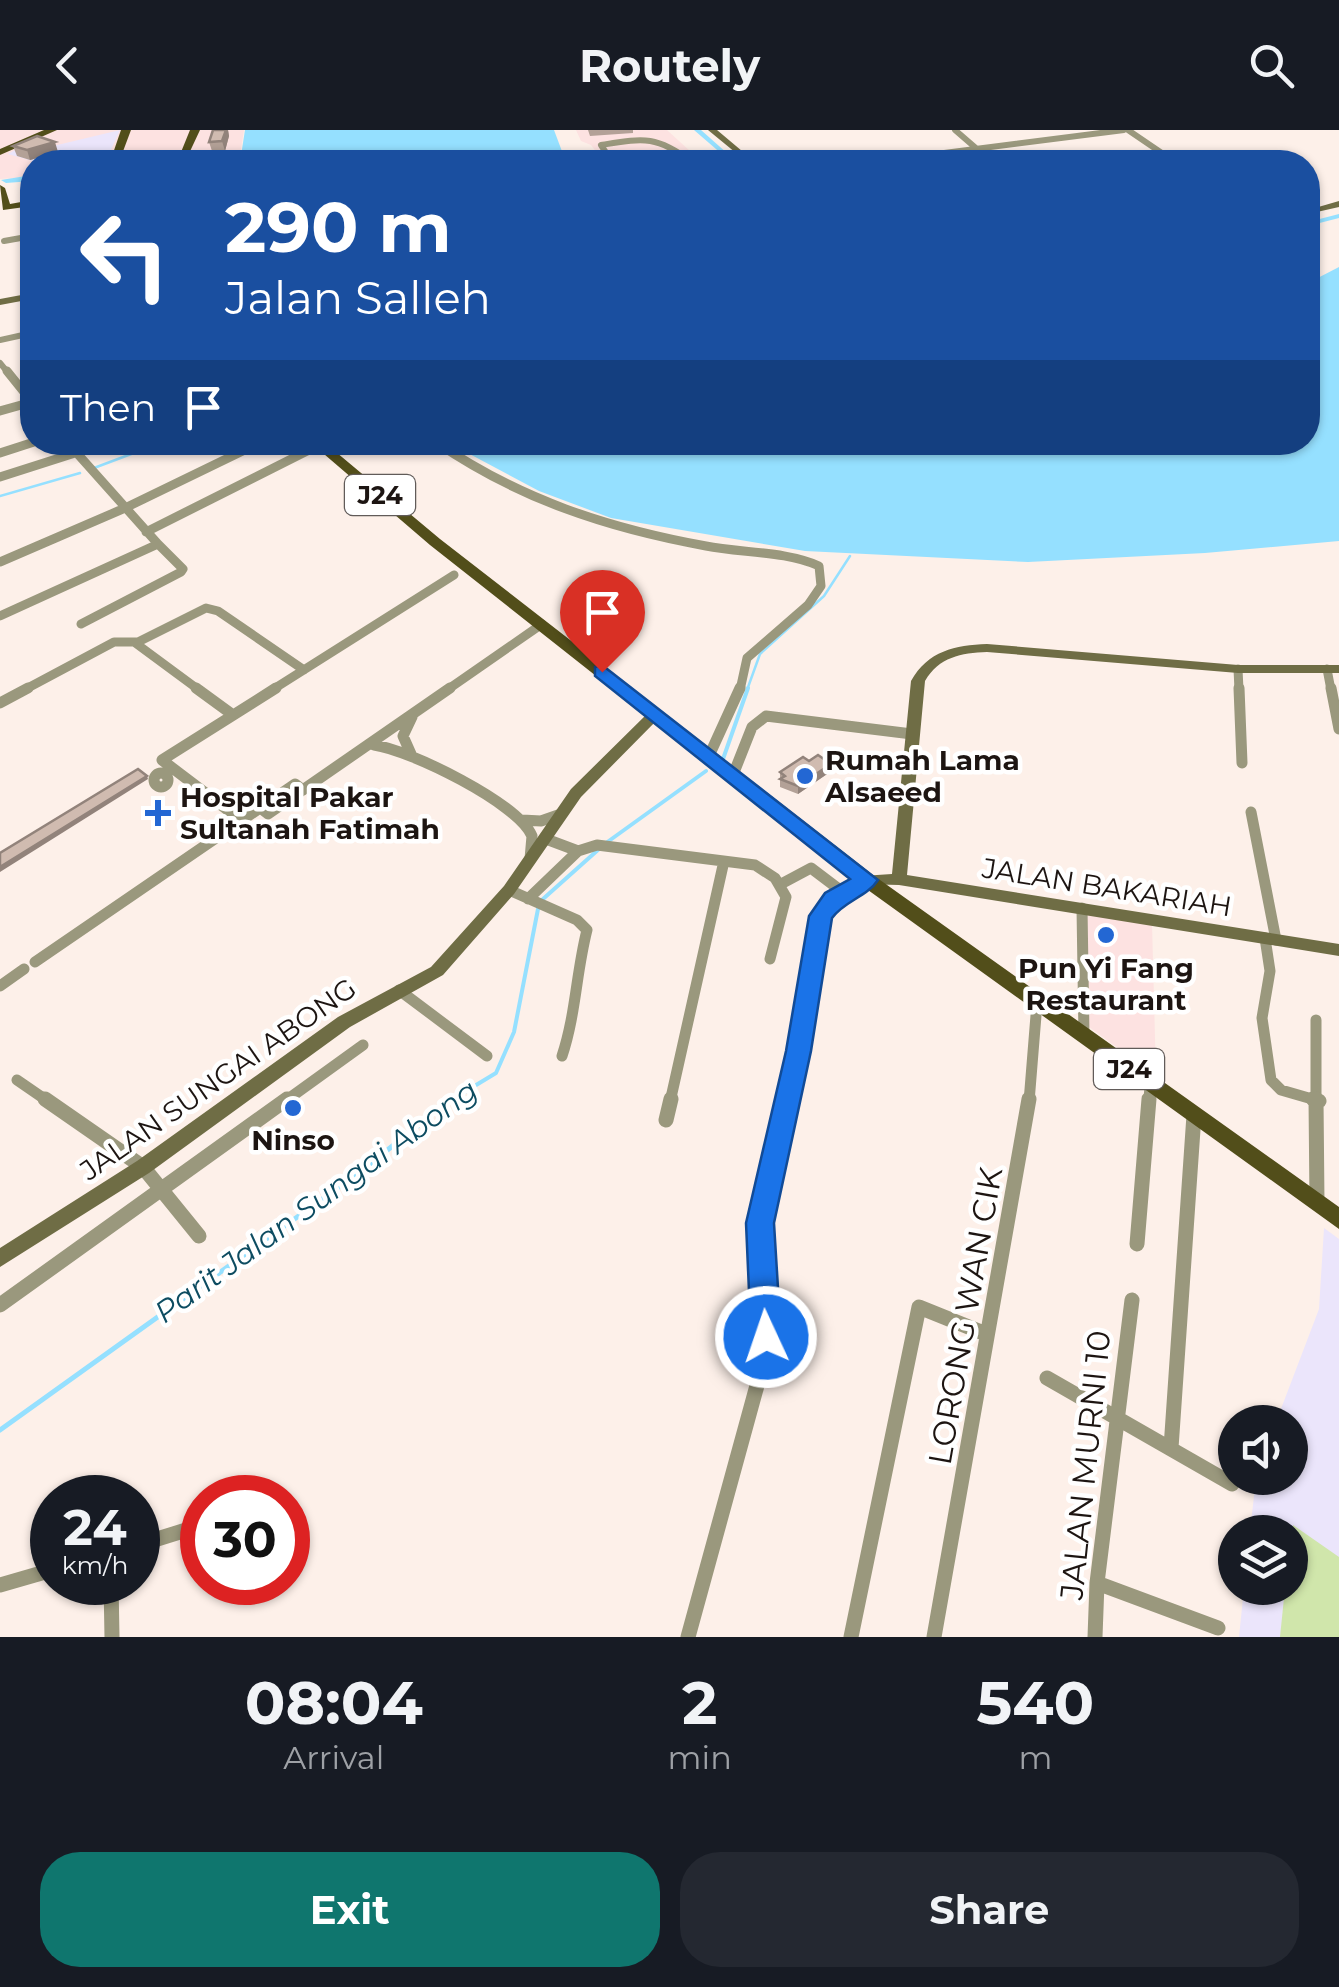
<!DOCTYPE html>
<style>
:root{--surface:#171b24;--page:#242831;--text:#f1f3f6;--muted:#9ea1a6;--accent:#0f766e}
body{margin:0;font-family:Montserrat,sans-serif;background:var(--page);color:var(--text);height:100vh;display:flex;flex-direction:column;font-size:38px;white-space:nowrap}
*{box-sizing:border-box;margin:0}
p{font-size:32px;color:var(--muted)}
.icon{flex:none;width:55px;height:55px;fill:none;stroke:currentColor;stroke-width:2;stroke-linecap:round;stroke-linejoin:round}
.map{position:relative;height:1507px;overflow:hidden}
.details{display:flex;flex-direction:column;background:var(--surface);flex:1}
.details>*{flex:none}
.hud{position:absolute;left:20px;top:20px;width:1300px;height:305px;border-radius:40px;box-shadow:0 2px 8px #0004;background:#1a4fa0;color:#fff;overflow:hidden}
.fabs{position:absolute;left:1218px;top:1275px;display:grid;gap:20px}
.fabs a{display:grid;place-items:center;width:90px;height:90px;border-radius:50%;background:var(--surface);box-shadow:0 2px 8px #0004;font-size:50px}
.speed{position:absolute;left:30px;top:1345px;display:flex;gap:20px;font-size:50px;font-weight:700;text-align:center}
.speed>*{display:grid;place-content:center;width:130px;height:130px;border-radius:50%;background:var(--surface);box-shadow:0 2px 8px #0004;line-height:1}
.speed small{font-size:25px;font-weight:400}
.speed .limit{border:15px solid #d22;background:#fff;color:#111}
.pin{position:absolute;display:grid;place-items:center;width:85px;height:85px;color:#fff;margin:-102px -42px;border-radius:50% 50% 50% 0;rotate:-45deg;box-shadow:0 0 10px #0007}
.pin .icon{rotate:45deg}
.me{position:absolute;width:110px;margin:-55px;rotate:357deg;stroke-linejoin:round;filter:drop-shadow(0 0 8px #0008)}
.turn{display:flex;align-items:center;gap:35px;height:210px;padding:0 40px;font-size:45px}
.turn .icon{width:130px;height:130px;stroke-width:2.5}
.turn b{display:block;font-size:70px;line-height:85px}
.then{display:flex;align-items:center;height:95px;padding:0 40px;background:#0003;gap:20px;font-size:38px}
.eta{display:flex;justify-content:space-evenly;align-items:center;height:170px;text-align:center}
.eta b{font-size:60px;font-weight:700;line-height:70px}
.cta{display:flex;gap:20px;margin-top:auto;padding:20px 40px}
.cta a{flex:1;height:115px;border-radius:40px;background:var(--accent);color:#fff;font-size:40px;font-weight:700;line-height:115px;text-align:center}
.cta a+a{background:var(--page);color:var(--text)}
header{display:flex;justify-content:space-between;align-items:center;height:130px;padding:0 40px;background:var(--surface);font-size:45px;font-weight:700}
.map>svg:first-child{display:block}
.commercial{fill:#fde2e1}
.education{fill:#ebe5fb}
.green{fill:#d0e6ab}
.water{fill:#95e0ff}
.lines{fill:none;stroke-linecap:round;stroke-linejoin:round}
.stream-far2{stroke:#95e0ff;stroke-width:2.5}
.stream-far1{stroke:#95e0ff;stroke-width:4}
.stream{stroke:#95e0ff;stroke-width:5}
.canal{fill:#95e0ff;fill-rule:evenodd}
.river{fill:#95e0ff;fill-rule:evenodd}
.street-far3{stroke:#9a987d;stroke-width:6}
.street-far2{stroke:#9a987d;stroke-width:9}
.street-far1{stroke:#9a987d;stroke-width:11}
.street{stroke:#9a987d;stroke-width:15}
.secondary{fill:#6f6d45;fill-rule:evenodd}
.primary{fill:#524e1a;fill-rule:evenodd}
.wall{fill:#b3a197}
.shaded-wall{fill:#92837b}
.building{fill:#d0bbb0;stroke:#92837b;stroke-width:2.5}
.route{fill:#1a73e8;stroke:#114b97;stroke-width:2.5}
.poi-dot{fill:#2367d3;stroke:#fff;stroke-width:4}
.labels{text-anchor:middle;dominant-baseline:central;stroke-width:9;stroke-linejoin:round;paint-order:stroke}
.shield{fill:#fff;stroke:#615b59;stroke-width:2.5}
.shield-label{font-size:25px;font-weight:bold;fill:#1d1512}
.poi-label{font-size:28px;font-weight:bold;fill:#1d1512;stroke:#fff;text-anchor:start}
.street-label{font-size:28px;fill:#1d1512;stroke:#fff}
.water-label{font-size:30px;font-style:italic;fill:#0d4c61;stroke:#fff}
.near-street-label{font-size:32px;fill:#1d1512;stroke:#fff}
</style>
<header><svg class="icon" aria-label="back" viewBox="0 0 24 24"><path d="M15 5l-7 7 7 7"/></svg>Routely<svg class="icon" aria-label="search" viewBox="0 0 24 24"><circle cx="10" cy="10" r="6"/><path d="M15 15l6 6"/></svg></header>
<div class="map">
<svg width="1339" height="1507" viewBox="0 0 1339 1507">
<rect width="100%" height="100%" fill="#fdf0e9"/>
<path class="commercial" d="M0,0H244L239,32H32V47L0,49Z
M576,0H667L702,32H604L591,15L581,11Z
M1087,784L1152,793L1156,946L1089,897Z"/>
<path class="education" d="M120,0L106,31L36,32L8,24L31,11L49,17Z
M1324,1098L1339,1109V1507H1239L1244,1458H1290V1402H1250L1256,1348H1290V1292H1276L1319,1179Z"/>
<path class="green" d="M1293,1395L1339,1427V1507H1280L1285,1458H1290Z"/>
<path class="water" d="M245,0H554L566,32H240Z
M1339,137V411L1205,423L1028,432L805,421L611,388L539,361L449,313L1308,312V153Z"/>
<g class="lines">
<path class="stream-far2" d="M94,338L163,312
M0,366L80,343
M747,560L760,524L824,466L850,426"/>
<path class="stream-far1" d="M723,629L748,558
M606,713L706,641
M543,769L599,719
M448,972L496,943L514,902L538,779"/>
<path class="stream" d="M0,1300L360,1042L451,969"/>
<path class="canal" d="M694,0H701L737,32H731Z
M1339,84V88L1308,96V92Z"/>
<path class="river" d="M32,45V51L6,53L1,50Z"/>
<path class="street-far3" d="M955,0L977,19
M1128,0L1175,32
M612,32L601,15C644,8 656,5 692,32
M874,32L1124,0
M4,111L32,106
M0,210L32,203
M0,233L9,244"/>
<path class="street-far2" d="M7,241L32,272
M0,281L32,272
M436,312C519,369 607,398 706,416C741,423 786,421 819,436L821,456L808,475L747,528L740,560
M0,323L34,312
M0,347L75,323
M146,402L319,315
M0,432L125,378L261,312
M0,486L158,414L67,312
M81,494L181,442L183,439L158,414
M134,512L199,560
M1238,539L1239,560
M1327,539L1331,560
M24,560L114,512H138L206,478L218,481L304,540
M272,560L454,445
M447,560L542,494"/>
<path class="street-far1" d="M196,558L233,585
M1239,558L1242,633
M1331,558L1339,599
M0,573L28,558
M374,615C410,620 518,673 532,706L530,729
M411,624L403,606L412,587
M709,626L740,558
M162,630L276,558
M162,630L241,690
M154 650a7 7 0 1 1 14 0a7 7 0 1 1-14 0Z
M733,645L752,597L766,586L912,604
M259,677L268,684L450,558
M1251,682L1276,810
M522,690L541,691L561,684
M546,709L578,721
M781,754L811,738L844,763
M509,760L577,790L587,800C576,843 576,884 562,926
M528,769L578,721L597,715L755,735L775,748L786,767L770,829
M1082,778L1084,906
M1265,808L1270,841L1262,888L1271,950L1281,960L1319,971
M35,832L295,654L303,660
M0,856L24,839
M399,860L487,926
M1316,890V972
M17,950L49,972
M284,972L363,915
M670,972L724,731
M787,972L821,785L833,769L867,750
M1029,972L1037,873
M1149,972L1150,954"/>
<path class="street" d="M45,969L143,1037L199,1106
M1313,969L1319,971
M1316,969L1317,1073
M666,990L671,969
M1137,1114L1149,969
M0,1175L287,969
M1047,1248L1232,1354
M1171,1318L1194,985
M138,1415L202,1395
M111,1452L112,1507
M1097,1453L1218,1498
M0,1455L52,1440
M688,1507L764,1230L760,1093L788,969
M851,1507L919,1177L986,1204
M934,1507L1029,969
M1095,1507L1097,1453L1132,1170"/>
<path class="secondary" d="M708,0H717L755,32H747Z
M1339,71V77L1308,84V80Z
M32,163V169L0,175V169Z
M987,514L1238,535H1339V543H1238L987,522C961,523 939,527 925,551L907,745L1339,814V826L899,755L862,754L860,750L862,746L892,744L911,551C928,521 955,515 987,514Z
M655,580L662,584L660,587L581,667L514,764L443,845L350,897L149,1043L0,1137V1118L137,1031L338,887L431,837L504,756L571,659L650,581Z"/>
<path class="primary" d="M44,0H57L0,25V19Z
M121,0H131L119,32H110Z
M190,0H200L185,32H177Z
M0,55L5,58L10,74L32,70V76L3,80Z
M310,312H324L440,409L873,745L1339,1077V1099L861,755L430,415Z"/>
</g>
<path class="wall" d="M213,0H228L229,6L225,21H212L209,12Z
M588,0H633V3L590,6Z
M13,16L58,22L30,30L17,26Z
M809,631L831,634L830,642L798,664L780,657V642Z"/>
<path class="shaded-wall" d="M226,0H228L229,6L225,21L222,11Z
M55,12L58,22L30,30L27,20Z
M831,634L830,642L798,664V656Z
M147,646L148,649L0,742V737Z"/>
<path class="building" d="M213,0H226L222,11L209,12Z
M37,6L55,12L27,20L13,16Z
M818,625L831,634L798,656L780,649L785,646L780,642L803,627L809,631Z
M138,639L147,646L0,737V723Z"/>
<path class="route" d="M602,535L878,750C867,767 844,771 832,788L811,921L774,1093L781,1207L776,1217L766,1221L756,1217L751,1207L746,1093L786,921L809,786L825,763L850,749L595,546V537Z"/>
<g class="poi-dot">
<circle cx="805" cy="646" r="10"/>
<path d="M153 668h10v10h10v10h-10v10h-10v-10h-10v-10h10z"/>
<circle cx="1106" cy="805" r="10"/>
<circle cx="293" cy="978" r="10"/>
</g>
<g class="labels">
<g class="shield">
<rect x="345" y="345" width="70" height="40" rx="8"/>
<rect x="1094" y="919" width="70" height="40" rx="8"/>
</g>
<g class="shield-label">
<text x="380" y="365">J24</text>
<text x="1129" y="939">J24</text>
</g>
<g class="poi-label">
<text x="825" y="630">Rumah Lama<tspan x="825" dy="32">Alsaeed</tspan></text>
<text x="180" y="667">Hospital Pakar<tspan x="180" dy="32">Sultanah Fatimah</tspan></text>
<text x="1106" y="838" text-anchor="middle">Pun Yi Fang<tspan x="1106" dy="32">Restaurant</tspan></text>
<text x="293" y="1010" text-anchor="middle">Ninso</text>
</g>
<g class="street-label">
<text transform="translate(1107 757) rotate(9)">JALAN BAKARIAH</text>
<text transform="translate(218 949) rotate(-35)">JALAN SUNGAI ABONG</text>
</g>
<g class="water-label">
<text transform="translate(316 1071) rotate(-36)">Parit Jalan Sungai Abong</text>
</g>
<g class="near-street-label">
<text transform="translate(965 1186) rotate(-80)">LORONG WAN CIK</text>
<text transform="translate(1085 1335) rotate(-84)">JALAN MURNI 10</text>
</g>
</g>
</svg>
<div class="fabs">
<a><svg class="icon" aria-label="sound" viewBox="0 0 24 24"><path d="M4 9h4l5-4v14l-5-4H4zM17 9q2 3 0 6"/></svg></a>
<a><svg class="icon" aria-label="layers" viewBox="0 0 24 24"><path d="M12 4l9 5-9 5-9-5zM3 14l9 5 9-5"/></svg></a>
</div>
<div class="speed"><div>24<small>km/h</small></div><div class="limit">30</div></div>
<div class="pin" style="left:602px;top:542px;background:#d93025"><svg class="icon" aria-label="arrive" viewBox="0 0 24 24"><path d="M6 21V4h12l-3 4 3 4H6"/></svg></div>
<svg class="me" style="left:766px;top:1207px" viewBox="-20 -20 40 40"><circle r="17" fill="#1a73e8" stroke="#fff" stroke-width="3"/><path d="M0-11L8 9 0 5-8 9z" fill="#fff"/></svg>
<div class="hud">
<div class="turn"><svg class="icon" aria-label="left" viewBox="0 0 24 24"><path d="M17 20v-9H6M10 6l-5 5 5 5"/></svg><div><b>290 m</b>Jalan Salleh</div></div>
<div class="then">Then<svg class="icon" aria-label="arrive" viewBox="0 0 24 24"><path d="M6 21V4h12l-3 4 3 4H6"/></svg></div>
</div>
</div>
<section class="details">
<div class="eta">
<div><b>08:04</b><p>Arrival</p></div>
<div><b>2</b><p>min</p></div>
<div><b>540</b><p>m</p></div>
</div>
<div class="cta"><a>Exit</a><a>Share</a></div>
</section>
